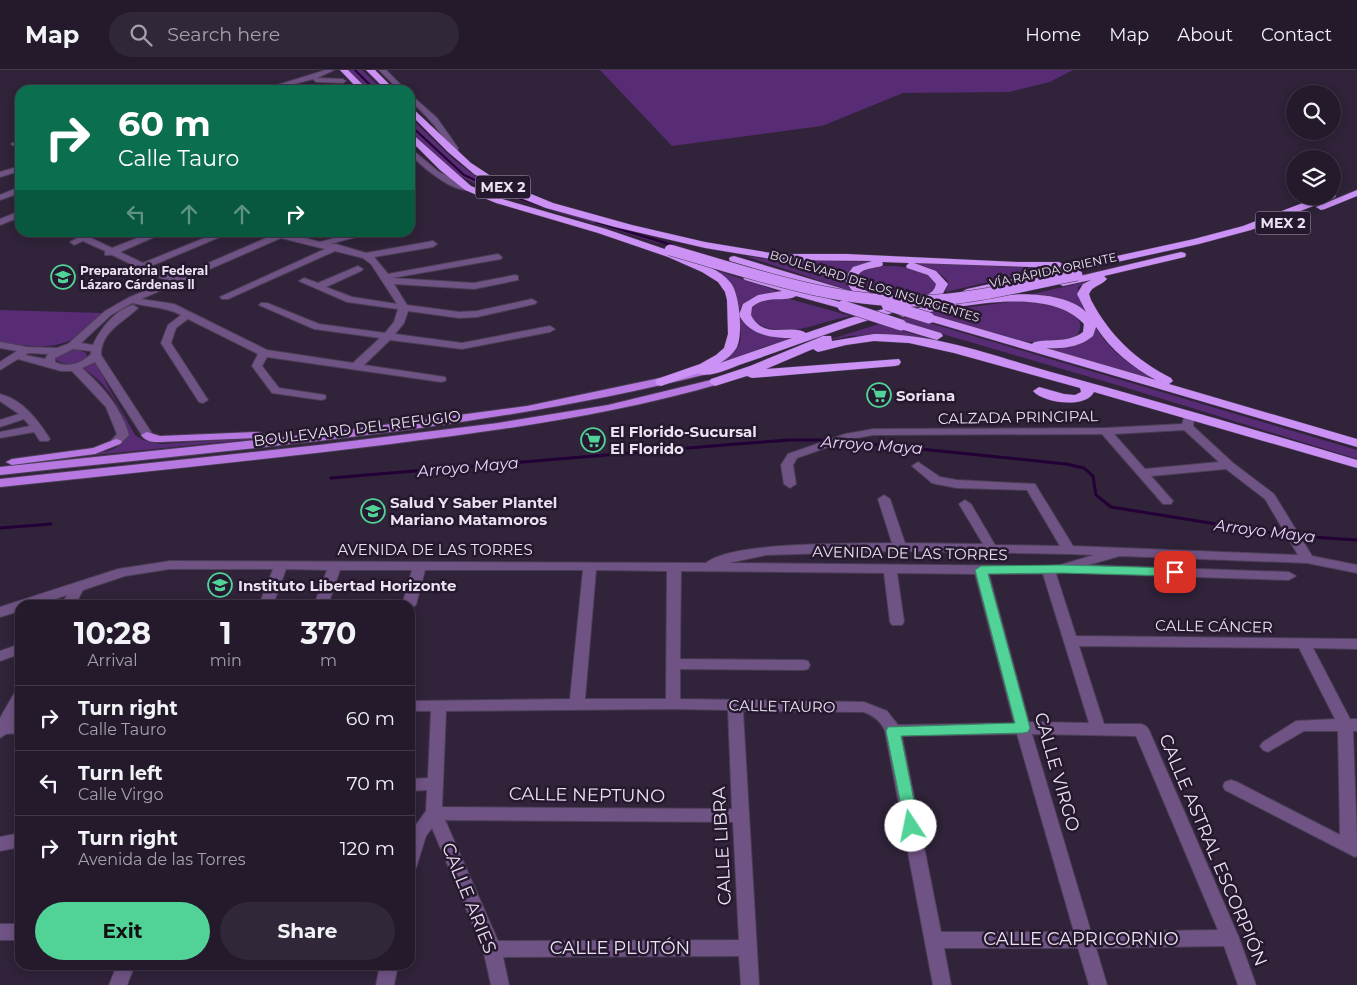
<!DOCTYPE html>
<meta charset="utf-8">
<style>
:root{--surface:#241a2c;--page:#302738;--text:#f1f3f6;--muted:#a3a1a9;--line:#413848;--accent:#51d397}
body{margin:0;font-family:Montserrat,sans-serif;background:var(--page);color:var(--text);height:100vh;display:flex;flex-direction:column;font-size:19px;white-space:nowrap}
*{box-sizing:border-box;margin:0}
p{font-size:16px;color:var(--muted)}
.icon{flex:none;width:28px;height:28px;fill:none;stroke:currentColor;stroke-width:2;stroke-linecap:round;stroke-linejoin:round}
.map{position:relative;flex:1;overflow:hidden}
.side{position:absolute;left:15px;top:530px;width:400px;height:370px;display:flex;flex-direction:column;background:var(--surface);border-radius:15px;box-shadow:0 2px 12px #0003,0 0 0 1px var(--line)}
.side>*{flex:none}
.banner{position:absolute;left:15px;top:15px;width:400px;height:152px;border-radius:15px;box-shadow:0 2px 12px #0003,0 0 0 1px var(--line);background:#0b6e4f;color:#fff;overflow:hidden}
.fabs{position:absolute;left:1286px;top:15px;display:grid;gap:10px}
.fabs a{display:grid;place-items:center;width:55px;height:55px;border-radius:50%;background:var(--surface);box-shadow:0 2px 12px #0003,0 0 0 1px var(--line);font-size:25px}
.pin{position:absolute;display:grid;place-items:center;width:42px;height:42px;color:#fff;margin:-21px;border-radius:10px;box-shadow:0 2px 8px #0006}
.me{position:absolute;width:55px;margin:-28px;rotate:349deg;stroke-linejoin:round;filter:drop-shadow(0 0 4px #0008)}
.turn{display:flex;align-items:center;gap:18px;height:105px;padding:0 20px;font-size:22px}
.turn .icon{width:65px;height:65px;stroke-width:2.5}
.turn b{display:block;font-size:35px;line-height:42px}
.lanes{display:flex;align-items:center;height:48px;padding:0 20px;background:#0003;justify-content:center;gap:25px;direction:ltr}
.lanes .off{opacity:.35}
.eta{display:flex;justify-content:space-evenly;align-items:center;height:85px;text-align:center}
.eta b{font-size:30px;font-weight:700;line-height:35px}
.cta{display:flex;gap:10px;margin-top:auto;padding:10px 20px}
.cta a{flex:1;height:58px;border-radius:30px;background:var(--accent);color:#111;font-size:20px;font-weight:700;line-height:58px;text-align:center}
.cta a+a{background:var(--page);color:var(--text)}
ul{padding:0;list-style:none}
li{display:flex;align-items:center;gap:15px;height:65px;padding:0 20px;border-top:1px solid var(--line)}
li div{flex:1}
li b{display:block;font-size:19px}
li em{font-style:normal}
header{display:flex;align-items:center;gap:30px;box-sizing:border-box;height:70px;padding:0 25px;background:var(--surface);border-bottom:1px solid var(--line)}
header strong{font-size:24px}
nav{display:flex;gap:28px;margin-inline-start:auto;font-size:18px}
.search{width:350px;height:45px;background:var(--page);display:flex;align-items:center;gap:12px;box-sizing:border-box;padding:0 18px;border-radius:28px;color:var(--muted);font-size:19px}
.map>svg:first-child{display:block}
.green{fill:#582c74}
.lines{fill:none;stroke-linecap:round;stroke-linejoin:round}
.stream-far2{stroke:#230036;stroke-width:2}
.stream-far1{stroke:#230036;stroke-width:2.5}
.stream{stroke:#230036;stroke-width:3}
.minor-casing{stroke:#4a3e54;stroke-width:2}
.major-casing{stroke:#4a3e54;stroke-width:2}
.highway-casing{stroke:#4a3e54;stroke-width:1}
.minor{fill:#705385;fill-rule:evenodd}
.major{fill:#b779e1;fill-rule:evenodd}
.highway{fill:#cb91f4;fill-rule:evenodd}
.highway-bridge-casing{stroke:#4a3e54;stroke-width:12;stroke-linecap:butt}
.highway-bridge{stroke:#cb91f4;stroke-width:11}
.route{fill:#51d397;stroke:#358962}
.labels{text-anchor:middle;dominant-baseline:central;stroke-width:5;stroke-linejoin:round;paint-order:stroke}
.far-poi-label{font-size:12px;font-weight:bold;fill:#eae2f1;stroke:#26192f;text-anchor:start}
.far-street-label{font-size:12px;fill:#eae2f1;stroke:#26192f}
.shield{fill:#26192f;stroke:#afa6b7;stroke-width:1}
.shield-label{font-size:14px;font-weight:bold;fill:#eae2f1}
.poi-label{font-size:15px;font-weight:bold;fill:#eae2f1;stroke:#26192f;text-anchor:start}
.street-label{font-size:15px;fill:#eae2f1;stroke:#26192f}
.water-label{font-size:16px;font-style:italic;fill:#ebd3fe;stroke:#26192f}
.near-street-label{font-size:18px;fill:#eae2f1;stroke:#26192f}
</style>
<header>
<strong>Map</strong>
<div class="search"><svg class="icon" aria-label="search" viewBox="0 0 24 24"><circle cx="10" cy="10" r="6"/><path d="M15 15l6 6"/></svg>Search here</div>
<nav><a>Home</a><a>Map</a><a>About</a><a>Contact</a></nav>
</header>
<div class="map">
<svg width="1357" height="915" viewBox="0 0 1357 915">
<rect width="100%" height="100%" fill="#30233a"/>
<path class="green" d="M347,0H362L383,20H367Z
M600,0H1073L1050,12L1009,22L903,23L822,56L672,76Z
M410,47L452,88L471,103L492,116L529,131L686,178L658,173L489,121L460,106L430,82L410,62Z
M745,186L773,190L886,192L870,193L848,202L844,212L854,222Z
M901,192L1039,198L1044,199L946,222L948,212C938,197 917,194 901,192Z
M882,196C905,196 917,197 936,210L938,218L926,227L880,228L859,219L854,206L862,200Z
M707,197L786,224C768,225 746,224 738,243C735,213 731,214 707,197Z
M1086,212L1078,217C1078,230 1084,238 1090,249C1110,281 1122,290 1155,309L1046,279L1070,276L1085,270L1086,246L1023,226Z
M786,228L851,246C815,252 787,272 752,251L749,240C759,229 772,229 786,228Z
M1016,231C1029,231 1085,236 1080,258C1079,265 1073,269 1067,271C1033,282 960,253 926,243Z
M0,240L102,243C94,251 86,262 76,267C54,281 24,276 0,272Z
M739,247C754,269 779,266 803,265L760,278L751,285L721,293C742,277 743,273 739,247Z
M909,247L1357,380V389L1124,317L894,250Z
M879,254L985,285L873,265L850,266L825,271Z
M77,279L86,283L87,287C79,298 64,295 54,289L55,286L69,280Z
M97,291L106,313L135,365L143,370L160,374L273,367L14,393L104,382C114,380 122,375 128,366C125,340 105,310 82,298Z"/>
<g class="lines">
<path class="stream-far2" d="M355,0L375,20
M410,55L464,105L505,124L542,136"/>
<path class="stream-far1" d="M596,152L672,175"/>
<path class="stream" d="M842,371L1066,394L1084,398L1093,406L1096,425L1111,437L1290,466
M331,408L736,374L790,370H831
M0,458L51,454
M1296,466L1357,470"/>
<g class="minor-casing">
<path id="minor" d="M326,0H334L317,8L343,9L346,11L343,13L316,12L313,9L272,20H261Z
M379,0H386L406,20H399Z
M410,24L437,48L458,78L457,84H451C445,63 425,45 410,30Z
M20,70V75L15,76L11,74Z
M410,78L439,102L472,118C458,128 420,95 410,84Z
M20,96V101L0,107V102Z
M17,118H20V123L0,130V125Z
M20,141V147L0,155V149Z
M89,162H101L91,168L112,178L153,162H166L120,182L143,193L219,162H232L151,196L174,208L273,165L274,162H291L289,164L320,172L358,162H375L330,174H336L366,183L433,171L437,174L433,177L374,187L388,204L498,184L502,187L501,189L392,208L474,213L515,205L518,206V210L474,219L394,214L407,235L459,242L477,241L532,229L537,232L535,234L477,247L459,248L408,241L404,253L395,264L462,273L550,256L555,259L550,262L462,279L390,270L364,295L445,307L446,309L445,311L441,312L267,287L262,296L279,318L325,325L326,327L325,329L321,330L272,323L252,296L258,284L188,249L176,258L171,273L208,330L203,333L199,332L161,273L168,255L181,245C166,237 149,237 132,233L111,245L81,273L93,275C100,259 115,240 133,235L138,238C124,252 101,261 101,285L153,365L151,367H143L95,292L82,298C103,317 121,337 129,365L120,374L116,375L110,372L117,364L106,337L72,301H61L18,289L0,300V292L17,281L0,278V272L27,277L57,278L68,274L105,241L128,228L167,211L143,200L131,204L128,203V199L135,196L112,185H105V181L83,171L74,175L70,172ZM281,168L325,179L220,227L222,229H228L335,181L363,188L371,194L397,234L352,227L326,217L361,201L363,199L358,196L318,213L304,208L299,211L347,232L398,239L394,252L385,263L319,254L267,233H261L259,235L314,259L380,268L353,293L267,280L174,234L141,229ZM73,279L91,281V284C81,294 67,298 55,292V288ZM28,283L48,284L45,289L25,285Z
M0,324C23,330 38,350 50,369L48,371H40L34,362L0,368V362L30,356L24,349L0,357V350L19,344L0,331Z
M1188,347L1194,350L1193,356L1233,393L1274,424L1312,486L1357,495V503L1307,493L1120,486L1088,495L1289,502L1296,506L1289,510L1073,503L1068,501L1056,504L1076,566L1357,569V579L1313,578L1350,649H1357V661H1353L1357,768V786L1355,787L1225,720L1223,716L1225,712L1231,710L1237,712L1340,765L1338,661H1304L1268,682L1263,680L1260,676L1263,672L1296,651L1335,649L1299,578L1079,576L1104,654H1141L1146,656L1149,660L1239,868L1256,915H1238L1224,876L1096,878L1107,915H1089L1078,878H944L951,915H933L885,661C881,651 874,646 864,642L743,641L759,915H741L739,886L503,887L509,915H491L483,879L432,758L426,766L416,798L410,800V763L426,741L427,720L410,721V709L428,708L431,641H410V631L570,629L583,500H425L416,535L410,539V535H402L412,500H340L328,535H314L327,500L286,499L273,535H259L273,499H170L125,506L83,520L75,535H61L67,525L38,535H20V541L0,547V537L118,499L170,491L706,493C733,471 854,474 892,473L878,429L884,425L890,429L905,473L983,474L959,434L965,430L971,434L995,475L1060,476L1027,420L957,418L936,414L932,413L912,396L918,392L940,407L957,410L1035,414L1073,476L1298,485L1265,429L1226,399L1151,406L1173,431L1171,434H1163L1102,364L873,365L851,369L797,388L793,395L796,414L790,418L784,414L781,395L788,384L845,364L873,359L1105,358L1182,354L1184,348ZM1184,360L1219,392L1145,399L1114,364ZM900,481L1069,484L1094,485L1060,495L1048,496L729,493L766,485ZM596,500L667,501L666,629H585ZM681,501L884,503L890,552L892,555H902L904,552L897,503L975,504L1014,653L898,655L887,641L864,632L680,629V599L803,600L808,599L810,595L808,591L803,590L680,589ZM989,504H1043L1089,653L1029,652ZM673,639L728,640L732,739L442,737L446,641ZM1017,664L1074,862H941L902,666ZM1032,664L1136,666L1218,860L1091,862ZM445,750L733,752L739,870L498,871Z
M20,574V584L0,591V581Z
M20,621V639L13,652L20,651V663L6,664L0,668V648L15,622Z
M20,763V777L0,781V767Z
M0,854H20V870H0Z
M117,895H135L127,915H109Z
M380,895H398L394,915H376Z"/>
</g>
<g class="major-casing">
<path id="major" d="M703,299L708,302L707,304C476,362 236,379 0,405V397L331,362L527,336Z
M715,309L719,310L720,312L719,314C612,345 502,360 391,374C261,390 131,403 0,417V409L319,375L498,353L608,335Z
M147,362L160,366L259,362L265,365L259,368L160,372C153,372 146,372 141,365Z
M116,369L120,370L122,372L120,374L95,384L12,395L6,392L12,389L93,378Z"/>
</g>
<g class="highway-casing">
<path id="highway" d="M340,0H348L368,20H359Z
M366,0H375L395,20H386Z
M410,36L471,93L497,110L553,133L632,155L705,172L777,184H847L1017,192H1059L1064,195L1059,198L914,193L936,201L948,214L941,227L927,233L915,234L913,232C921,225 933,227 936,214L928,205L907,198L906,196L909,193L882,192L883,194L882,196C871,199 860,198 856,209L861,218L880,228L882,230L880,232L876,233L853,222L844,209L853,197L872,191L777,190L705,178L615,157L546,138L508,123L474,104L448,82L410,44Z
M410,62L471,116L502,129L606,159L688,187L689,189C704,194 720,200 730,212C740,223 743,264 737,277C733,284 727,289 720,293L792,268C771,268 749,265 739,245L743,234L758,225L782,221L745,210L743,208L745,206H753L847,234L849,236L843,239L796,226C785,233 768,224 752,237L751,245C764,271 791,253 806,263L850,248L906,233L912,236L910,238C853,253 798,275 742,294C731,298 708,309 698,303L661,316L657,315L655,312L657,309L700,294L716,285L724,278L728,264L727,230L725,222L718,212L702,202L668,187L598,163L496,133L465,120L440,100L410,70Z
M1357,120V126L1325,139L1321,140L1316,137Z
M1332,123L1336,126L1334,128L1251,160L1199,174L967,225L961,222L967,219L1194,169L1243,156L1321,126H1332Z
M1181,182L1185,183L1186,185L1185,187L1104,206L1107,209C1101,216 1093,215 1089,224L1091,230C1110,266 1136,290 1171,308L1173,311L1169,314L1357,369V377L925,250L923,248L929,244L1032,274C1038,267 1067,275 1083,262L1084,254C1047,213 951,239 903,247L897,244L903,241C948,232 1050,208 1086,242L1077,224L1083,214L1091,210L1063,216L1057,213L1059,211ZM1096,257C1111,280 1132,297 1156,310L1046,278C1063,279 1080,277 1093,266Z
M734,186L847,220L849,222L843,225L839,224L730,191L729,189L730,187Z
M901,251L941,263L943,266L937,270L897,258L895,255Z
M874,264C934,263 994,286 1051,302C1153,330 1256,360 1357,390V398L1094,322C1086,339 1043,333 1033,321L1039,317L1064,324L1075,325L1081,322L1080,318L954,283L909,273L874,271L846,275L818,282L813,279L766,299L899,289L901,292L899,295L895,296L752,308L747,306L715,316L709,312L711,309L750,296L823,266H831L832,271Z"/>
</g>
<use href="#minor" class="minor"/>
<use href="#major" class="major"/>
<use href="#highway" class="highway"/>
<g class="highway-bridge-casing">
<path id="highway-bridge" d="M670,180C751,203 834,233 919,231C972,230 1025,215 1077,205
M887,235L929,248
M843,236L901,255"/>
</g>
<use href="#highway-bridge" class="highway-bridge"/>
</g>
<path class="route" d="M1061,495L1175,498L1181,502L1175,506L1061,503L988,504L1030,658L1028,662L1023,663L901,666L919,756L916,760L911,762L906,760L886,661L888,657L1015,653L975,500L981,496Z"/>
<defs>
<g id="school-ring" transform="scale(1.25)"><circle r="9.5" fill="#26192f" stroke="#51d397" stroke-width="1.5"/><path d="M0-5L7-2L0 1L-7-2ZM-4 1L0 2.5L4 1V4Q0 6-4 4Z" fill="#51d397"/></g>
<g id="supermarket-ring" transform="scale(1.25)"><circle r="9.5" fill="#26192f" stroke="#51d397" stroke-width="1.5"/><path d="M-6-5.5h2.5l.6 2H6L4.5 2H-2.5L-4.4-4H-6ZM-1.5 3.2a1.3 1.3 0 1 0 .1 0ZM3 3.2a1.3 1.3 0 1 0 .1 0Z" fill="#51d397"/></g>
</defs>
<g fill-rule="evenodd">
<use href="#school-ring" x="63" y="207"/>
<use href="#supermarket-ring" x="879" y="325"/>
<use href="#supermarket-ring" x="593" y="370"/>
<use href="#school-ring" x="373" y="441"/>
<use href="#school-ring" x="220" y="515"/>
</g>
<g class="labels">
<g class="far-poi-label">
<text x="80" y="200">Preparatoria Federal<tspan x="80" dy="14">Lázaro Cárdenas ll</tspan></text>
</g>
<g class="far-street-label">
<text transform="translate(1053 200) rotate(-12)">VÍA RÁPIDA ORIENTE</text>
<text transform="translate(875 216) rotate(17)">BOULEVARD DE LOS INSURGENTES</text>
</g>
<g class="shield">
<rect x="475.5" y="105.5" width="55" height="23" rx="4"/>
<rect x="1255.5" y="141.5" width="55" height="23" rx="4"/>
</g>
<g class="shield-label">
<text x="503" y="117">MEX 2</text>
<text x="1283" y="153">MEX 2</text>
</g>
<g class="poi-label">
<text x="896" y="325">Soriana</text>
<text x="610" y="361">El Florido-Sucursal<tspan x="610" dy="17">El Florido</tspan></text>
<text x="390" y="432">Salud Y Saber Plantel<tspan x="390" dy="17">Mariano Matamoros</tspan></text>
<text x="238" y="515">Instituto Libertad Horizonte</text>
</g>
<g class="street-label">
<text transform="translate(1018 347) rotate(-1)">CALZADA PRINCIPAL</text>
<text transform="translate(357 358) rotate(-7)">BOULEVARD DEL REFUGIO</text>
<text x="435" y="479">AVENIDA DE LAS TORRES</text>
<text transform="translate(910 483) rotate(1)">AVENIDA DE LAS TORRES</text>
<text transform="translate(1214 556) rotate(1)">CALLE CÁNCER</text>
<text transform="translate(782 636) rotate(1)">CALLE TAURO</text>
</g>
<g class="water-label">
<text transform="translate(872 375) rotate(4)">Arroyo Maya</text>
<text transform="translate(468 397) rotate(-5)">Arroyo Maya</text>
<text transform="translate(1265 461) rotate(7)">Arroyo Maya</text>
</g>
<g class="near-street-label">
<text transform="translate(1057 702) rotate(74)">CALLE VIRGO</text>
<text transform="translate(587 725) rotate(1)">CALLE NEPTUNO</text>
<text transform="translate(722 776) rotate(-93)">CALLE LIBRA</text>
<text transform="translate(1213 780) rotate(67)">CALLE ASTRAL ESCORPIÓN</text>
<text transform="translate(469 828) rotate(68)">CALLE ARIES</text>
<text x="1081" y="869">CALLE CAPRICORNIO</text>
<text x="620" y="878">CALLE PLUTÓN</text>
</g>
</g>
</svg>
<div class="fabs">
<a><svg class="icon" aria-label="search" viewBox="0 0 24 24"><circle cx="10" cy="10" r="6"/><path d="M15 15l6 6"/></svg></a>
<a><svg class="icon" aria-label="layers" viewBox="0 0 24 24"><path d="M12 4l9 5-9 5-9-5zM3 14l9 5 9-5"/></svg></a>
</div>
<div class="pin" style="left:1175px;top:502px;background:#d93025"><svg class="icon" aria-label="arrive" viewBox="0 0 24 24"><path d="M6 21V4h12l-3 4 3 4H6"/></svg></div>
<svg class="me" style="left:911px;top:756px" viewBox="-20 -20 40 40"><circle r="19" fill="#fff"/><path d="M0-13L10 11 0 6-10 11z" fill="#51d397"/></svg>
<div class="banner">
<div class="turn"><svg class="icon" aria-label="right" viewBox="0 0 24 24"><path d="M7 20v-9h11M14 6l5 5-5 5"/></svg><div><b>60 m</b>Calle Tauro</div></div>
<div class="lanes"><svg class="icon off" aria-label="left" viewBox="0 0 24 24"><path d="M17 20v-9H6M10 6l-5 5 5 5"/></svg><svg class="icon off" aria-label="ahead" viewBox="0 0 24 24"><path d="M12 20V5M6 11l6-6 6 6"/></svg><svg class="icon off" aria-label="ahead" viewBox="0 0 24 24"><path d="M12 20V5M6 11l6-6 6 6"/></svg><svg class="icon" aria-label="right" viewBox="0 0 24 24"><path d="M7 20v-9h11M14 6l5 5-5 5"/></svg></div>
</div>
<section class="side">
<div class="eta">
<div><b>10:28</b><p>Arrival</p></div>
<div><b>1</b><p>min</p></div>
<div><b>370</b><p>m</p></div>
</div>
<ul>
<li><svg class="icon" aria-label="right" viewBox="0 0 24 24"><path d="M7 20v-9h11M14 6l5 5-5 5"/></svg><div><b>Turn right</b><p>Calle Tauro</p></div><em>60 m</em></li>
<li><svg class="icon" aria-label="left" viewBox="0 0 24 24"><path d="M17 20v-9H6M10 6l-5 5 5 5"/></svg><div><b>Turn left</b><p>Calle Virgo</p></div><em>70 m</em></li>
<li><svg class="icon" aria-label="right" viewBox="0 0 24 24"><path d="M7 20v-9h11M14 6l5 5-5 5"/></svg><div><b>Turn right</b><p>Avenida de las Torres</p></div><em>120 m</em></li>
</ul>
<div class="cta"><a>Exit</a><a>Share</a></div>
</section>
</div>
